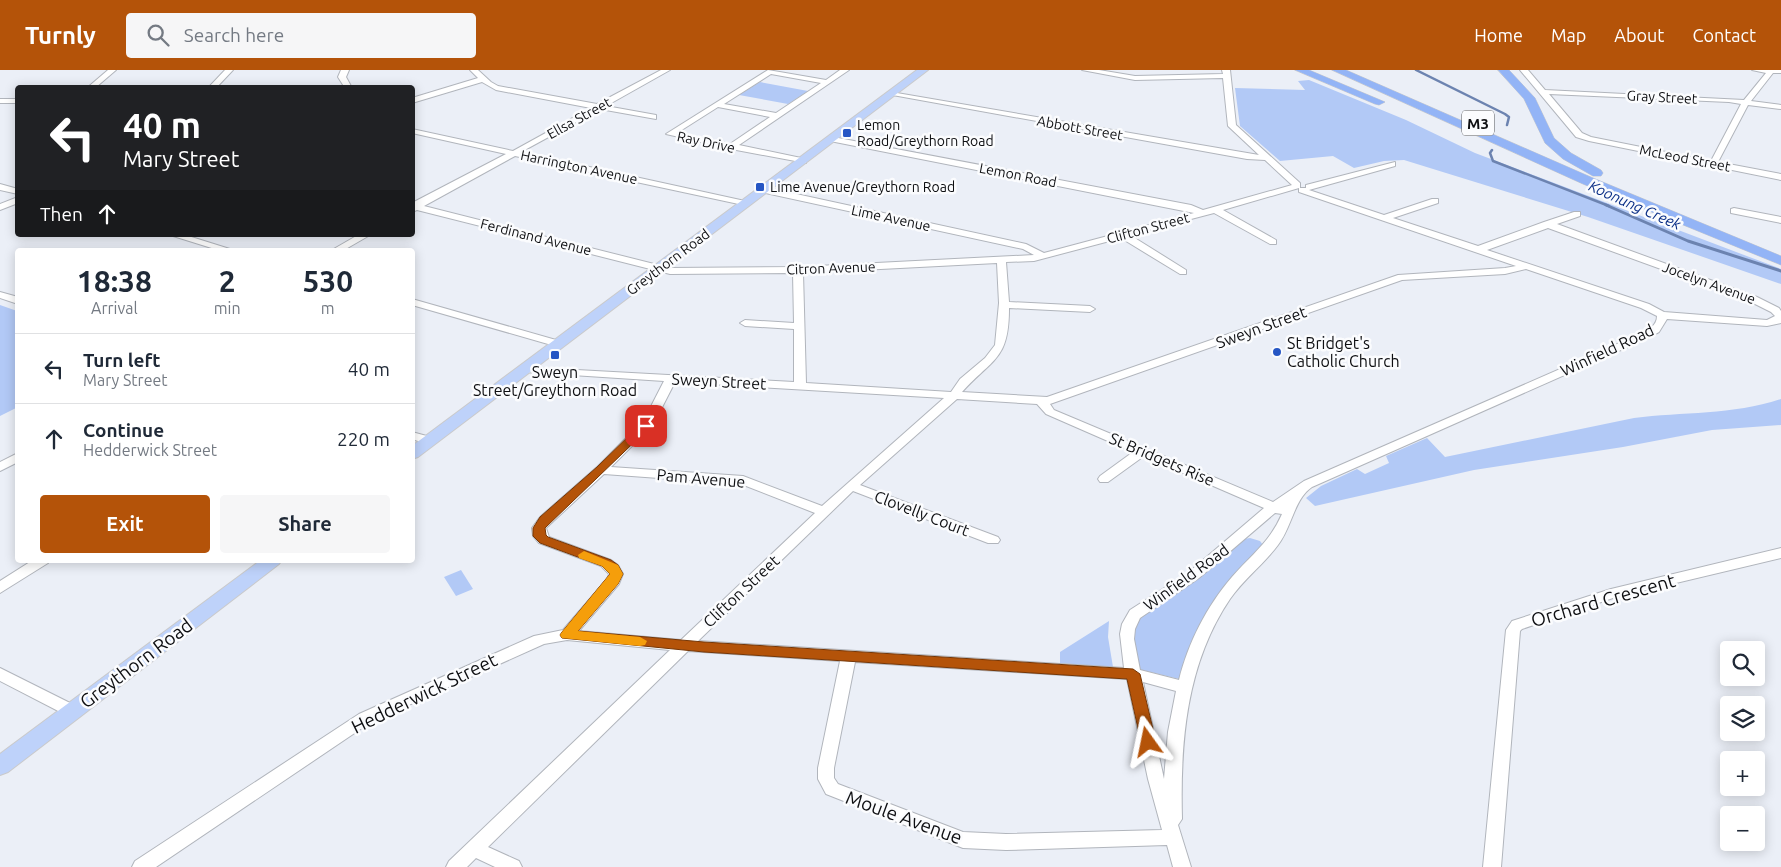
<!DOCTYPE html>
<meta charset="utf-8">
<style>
:root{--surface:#fff;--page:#f6f6f7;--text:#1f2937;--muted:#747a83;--line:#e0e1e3;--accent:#b45309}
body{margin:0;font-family:Ubuntu,sans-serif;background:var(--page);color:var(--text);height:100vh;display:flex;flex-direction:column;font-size:19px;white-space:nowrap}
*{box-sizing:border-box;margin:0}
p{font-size:16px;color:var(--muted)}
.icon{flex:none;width:28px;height:28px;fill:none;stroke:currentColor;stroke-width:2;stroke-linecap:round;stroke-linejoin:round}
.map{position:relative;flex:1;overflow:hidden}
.sheet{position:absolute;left:15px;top:178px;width:400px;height:315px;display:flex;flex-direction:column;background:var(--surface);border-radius:5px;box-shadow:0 2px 12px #0003}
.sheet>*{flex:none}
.banner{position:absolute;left:15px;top:15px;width:400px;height:152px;border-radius:5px;box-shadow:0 2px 12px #0003;background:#202124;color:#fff;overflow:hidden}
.tools{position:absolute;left:1720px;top:571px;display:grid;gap:10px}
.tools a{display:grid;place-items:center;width:45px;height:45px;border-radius:5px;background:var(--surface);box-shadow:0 2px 12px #0003;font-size:25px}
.pin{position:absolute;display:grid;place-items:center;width:42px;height:42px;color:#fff;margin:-21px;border-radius:10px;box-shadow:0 2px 8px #0006}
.me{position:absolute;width:55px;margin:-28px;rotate:348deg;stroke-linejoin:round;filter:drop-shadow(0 0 4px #0008)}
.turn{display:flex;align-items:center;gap:18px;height:105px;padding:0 25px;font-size:22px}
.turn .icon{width:65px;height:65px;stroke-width:2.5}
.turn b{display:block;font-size:35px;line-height:42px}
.then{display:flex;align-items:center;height:48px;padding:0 25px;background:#0003;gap:10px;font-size:19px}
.eta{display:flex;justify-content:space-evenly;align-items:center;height:85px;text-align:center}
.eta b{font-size:30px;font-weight:600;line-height:35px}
.primary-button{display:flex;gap:10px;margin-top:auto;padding:10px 25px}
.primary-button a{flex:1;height:58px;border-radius:5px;background:var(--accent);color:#fff;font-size:20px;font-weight:600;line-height:58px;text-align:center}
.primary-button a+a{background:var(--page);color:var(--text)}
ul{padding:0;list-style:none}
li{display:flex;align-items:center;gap:15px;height:70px;padding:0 25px;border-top:1px solid var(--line)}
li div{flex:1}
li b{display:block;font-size:19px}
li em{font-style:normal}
header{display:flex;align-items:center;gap:30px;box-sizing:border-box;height:70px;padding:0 25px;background:var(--accent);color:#fff}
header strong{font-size:24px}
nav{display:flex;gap:28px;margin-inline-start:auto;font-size:18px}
.search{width:350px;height:45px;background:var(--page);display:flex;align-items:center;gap:12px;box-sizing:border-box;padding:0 18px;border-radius:5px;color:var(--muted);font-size:19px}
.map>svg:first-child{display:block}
.green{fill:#b2c9f6}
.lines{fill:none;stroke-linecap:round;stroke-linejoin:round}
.stream-far1{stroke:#6c83b0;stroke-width:2.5}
.stream{stroke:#6c83b0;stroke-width:3}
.minor-casing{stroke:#b1b5bc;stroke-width:2}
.major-casing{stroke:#cacacb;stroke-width:2}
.highway-casing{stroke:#cacacb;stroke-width:1}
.minor{fill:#fff;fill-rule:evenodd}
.major{fill:#bed2fa;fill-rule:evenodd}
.highway{fill:#93b4f6;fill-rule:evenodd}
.route{fill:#b45309;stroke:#753606}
.slow{fill:#f59e0b}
.poi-dot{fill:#2656c4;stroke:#fbfcfe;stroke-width:2}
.labels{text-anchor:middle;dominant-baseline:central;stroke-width:5;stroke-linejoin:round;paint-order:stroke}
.far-street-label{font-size:14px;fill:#0e0f12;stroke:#fbfcfe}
.far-poi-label{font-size:14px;fill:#0e0f12;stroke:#fbfcfe;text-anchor:start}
.shield{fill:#fbfcfe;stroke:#555659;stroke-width:1}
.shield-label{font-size:15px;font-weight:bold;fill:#0e0f12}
.far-water-label{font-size:15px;font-style:italic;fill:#0a2e86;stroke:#fbfcfe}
.street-label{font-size:16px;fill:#0e0f12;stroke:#fbfcfe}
.poi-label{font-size:16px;fill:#0e0f12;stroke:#fbfcfe;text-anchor:start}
.near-street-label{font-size:19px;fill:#0e0f12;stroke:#fbfcfe}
</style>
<header>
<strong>Turnly</strong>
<div class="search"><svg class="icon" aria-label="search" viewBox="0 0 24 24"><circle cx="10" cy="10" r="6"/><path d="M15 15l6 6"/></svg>Search here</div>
<nav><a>Home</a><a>Map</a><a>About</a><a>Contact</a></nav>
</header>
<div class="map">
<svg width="1781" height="797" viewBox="0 0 1781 797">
<rect width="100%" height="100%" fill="#ebeff7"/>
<path class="green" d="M1309,10L1406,50L1475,83L1781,199V214L1588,147L1404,90L1384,91L1354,98L1333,86L1280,91L1240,56L1235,18L1305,20L1298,11Z
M760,12L808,21L788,34L739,25Z
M0,235L17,241L18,337L0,346Z
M1781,329V355L1712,360L1623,377L1474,400L1315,436L1306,428L1321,416L1357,399L1365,404L1389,393L1386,386L1427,368L1445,387L1634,348C1682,342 1734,345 1781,329Z
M1250,468L1260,471L1263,475L1179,609L1138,599L1132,579L1136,550L1244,469Z
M461,500L473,519L456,526L444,507Z
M1109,551L1108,567L1113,597L1060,593V582Z"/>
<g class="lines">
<path class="stream-far1" d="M1416,0L1505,44L1509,47L1507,55
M1492,80L1490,83L1493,91L1609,136"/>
<path class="stream" d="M1606,135L1688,171L1781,201"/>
<g class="minor-casing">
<path id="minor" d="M108,0H116L95,18H87Z
M225,0H233L216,18H208Z
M341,0H349L346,7L352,18H345L338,7Z
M470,0H478L491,12L498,16L597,34L661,0H670L606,36L656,45V49L600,39L521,82L745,131L749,134L748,136L515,86L424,136L670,198L798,197L1034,185L1023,179L761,122V118L764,117L1026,174L1044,183L1194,143L830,71V67H833L1191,135L1203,140L1292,115L1265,90L1247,89L887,24L891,22L1259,85L1228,56L1223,8L1135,10L1082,0H1099L1135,6L1223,4L1222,0H1230L1236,55L1300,113V118H1306V115L1395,92V96L1309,120L1384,145L1432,129H1438V133L1393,148L1478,176L1544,152L1574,142H1580V146L1557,154L1757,227L1779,238L1781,241V253L1767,256L1667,249L1659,262L1648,268L1312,417C1294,429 1292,457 1278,475C1264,494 1244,509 1230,529C1186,594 1180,673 1182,749L1178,755L1191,797H1173L1167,775L1006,780L963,778L826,724L818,709V698L840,591L688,581L488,777L519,791L522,797H495L476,788L467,797H446L449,791L670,580L567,570L544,574L371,652L156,797H132L135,791L359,644L534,566L563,560L607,509L609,504L601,496L539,473L533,466L532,458L540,447L597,397L644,350L664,311L526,302L520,299L522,297L794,312V259L745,256L740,253L745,250L794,253L793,203L670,204L417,140L412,142V133L506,84L412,63V59L513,81L591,38L496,20L482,12L412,33V28L478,8ZM1299,118V122L1516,196L1505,198L1398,205L1047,327L962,322C993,288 1009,290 1009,238L1090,242L1095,239L1090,236L1009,232L1006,192L1034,191L1121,168L1180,204H1186V200L1130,165L1214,143L1270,174H1276V170L1223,140ZM1548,158L1749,231L1771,242L1775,246L1767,250L1664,242L1649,234L1487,180ZM997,193L999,233L995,275L985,288L960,309L951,322L806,313L803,203ZM1526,199L1641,238L1657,246C1657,256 1648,260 1640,264L1304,411L1273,432L1054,340L1050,334L1402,210L1505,204ZM675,312L944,328L822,436L743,406L611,397L653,355ZM957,329L1037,334L1046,344L1133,382L1100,406L1098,409L1100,412H1108L1144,386L1264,438L1189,502L1130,540L1122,554L1120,564L1124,598L698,571L853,421L988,473H998L1000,470L998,467L860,415ZM604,404L741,414L815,443L681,570L579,561L619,514L623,504L618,495L611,490L549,467L546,458ZM1275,443L1282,444C1270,472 1251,485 1232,507C1207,536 1188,573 1179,610L1140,600L1134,569L1135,559L1140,548L1199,508ZM855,592L1127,609L1148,709L1162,760L1006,764L963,762L838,714L834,708V698ZM1143,612L1176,621L1168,662L1164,709Z
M768,0L826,10L840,0H849L739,75L806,89V93L731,79L666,64ZM771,4L821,13L776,43L724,34ZM718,37L770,47L730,74L677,63Z
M1520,0H1528L1545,20L1744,30L1766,3L1752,0H1781V3H1773L1751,31L1781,35V39L1748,35L1718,92L1781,104V110L1589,71L1576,67ZM1549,24L1729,32L1741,34L1711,91L1591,67L1582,63Z
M0,29H18V33H0Z
M0,114L18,119V124L0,120Z
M18,127V133L0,140V134Z
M1734,138L1781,147V153L1731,143V139Z
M170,165H185L233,180H218Z
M358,165H370L344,180H332Z
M0,222L18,227V234L0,228Z
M412,229L563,272L564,274L559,277L555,276L412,235Z
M412,362L434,368L436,371L430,375L412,369Z
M18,383V392L0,401V392Z
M1781,478V488L1613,528L1522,559L1520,561L1501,797H1483L1506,560L1512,551L1611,519Z
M33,490H50L48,493L0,523V511Z
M0,598L78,637L80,641L78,645L72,647L66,645L0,611Z"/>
</g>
<g class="major-casing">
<path id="major" d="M917,0H928L418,387L412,389V376Z
M261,490H282L279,494L8,702L0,705V684Z"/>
</g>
<g class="highway-casing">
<path id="highway" d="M1295,0H1309L1385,32L1379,35L1375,34Z
M1332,0H1346L1593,108L1781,186V195L1583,114Z
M1498,0H1509L1535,28L1554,68L1571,83L1601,100L1603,103L1601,106H1593L1563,89L1545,73L1524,29Z"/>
</g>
<use href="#minor" class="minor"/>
<use href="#major" class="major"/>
<use href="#highway" class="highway"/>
</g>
<path class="route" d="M646,352L649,353V358L545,458L546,465L548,467L611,490L618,495L623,504L618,514L578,561L704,572L1133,599L1140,604L1156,672L1153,677H1143L1141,672L1127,609L704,582L562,568L560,565L562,562L610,504L602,496L540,473L533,466V458L540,447L597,397L642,353Z"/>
<path class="slow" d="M584,481L618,495L623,504L618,514L578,561L640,567L647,571L645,575L640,576L562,568L560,565L562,562L610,504L602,496L579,488L578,485Z"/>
<g class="poi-dot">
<rect x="842" y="58" width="10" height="10" rx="2.5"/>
<rect x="755" y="112" width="10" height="10" rx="2.5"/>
<circle cx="1277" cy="282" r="5"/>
<rect x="550" y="280" width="10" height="10" rx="2.5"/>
</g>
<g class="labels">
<g class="far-street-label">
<text transform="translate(1662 27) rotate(3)">Gray Street</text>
<text transform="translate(579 48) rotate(-29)">Ellsa Street</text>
<text transform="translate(1080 58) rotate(10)">Abbott Street</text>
<text transform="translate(706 72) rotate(12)">Ray Drive</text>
<text transform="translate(1685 88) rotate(11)">McLeod Street</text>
<text transform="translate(579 97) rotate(12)">Harrington Avenue</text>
<text transform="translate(1018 105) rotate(11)">Lemon Road</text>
<text transform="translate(891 148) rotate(12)">Lime Avenue</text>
<text transform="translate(1148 158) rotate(-15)">Clifton Street</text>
<text transform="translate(536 167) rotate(14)">Ferdinand Avenue</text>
<text transform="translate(668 192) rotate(-37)">Greythorn Road</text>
<text transform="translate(831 198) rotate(-2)">Citron Avenue</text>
<text transform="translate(1709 213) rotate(20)">Jocelyn Avenue</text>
</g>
<g class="far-poi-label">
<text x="857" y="55">Lemon<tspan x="857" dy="16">Road/Greythorn Road</tspan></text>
<text x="770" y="117">Lime Avenue/Greythorn Road</text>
</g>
<rect class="shield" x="1462" y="40.5" width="32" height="25" rx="4"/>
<g class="shield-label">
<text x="1478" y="53">M3</text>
</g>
<g class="far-water-label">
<text transform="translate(1635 135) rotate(24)">Koonung Creek</text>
</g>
<g class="street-label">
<text transform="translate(1261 257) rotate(-20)">Sweyn Street</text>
<text transform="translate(1607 280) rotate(-25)">Winfield Road</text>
<text transform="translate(719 311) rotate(3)">Sweyn Street</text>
<text transform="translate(1162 389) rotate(23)">St Bridgets Rise</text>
<text transform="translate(701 408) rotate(5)">Pam Avenue</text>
<text transform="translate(922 443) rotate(21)">Clovelly Court</text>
<text transform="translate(1186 507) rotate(-36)">Winfield Road</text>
<text transform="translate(741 521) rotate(-43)">Clifton Street</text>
</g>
<g class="poi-label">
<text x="1287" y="273">St Bridget's<tspan x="1287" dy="18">Catholic Church</tspan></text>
<text x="555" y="302" text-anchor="middle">Sweyn<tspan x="555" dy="18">Street/Greythorn Road</tspan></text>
</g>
<g class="near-street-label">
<text transform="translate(1603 530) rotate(-16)">Orchard Crescent</text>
<text transform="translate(136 593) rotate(-37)">Greythorn Road</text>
<text transform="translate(424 623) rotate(-26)">Hedderwick Street</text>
<text transform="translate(904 747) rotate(20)">Moule Avenue</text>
</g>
</g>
</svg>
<div class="tools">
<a><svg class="icon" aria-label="search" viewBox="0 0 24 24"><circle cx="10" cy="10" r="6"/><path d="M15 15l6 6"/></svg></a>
<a><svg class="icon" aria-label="layers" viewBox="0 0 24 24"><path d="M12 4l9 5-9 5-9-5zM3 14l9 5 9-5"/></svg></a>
<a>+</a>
<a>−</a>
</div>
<div class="pin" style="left:646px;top:356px;background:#d93025"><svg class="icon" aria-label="arrive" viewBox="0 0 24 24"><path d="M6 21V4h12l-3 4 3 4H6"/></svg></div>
<svg class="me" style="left:1148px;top:672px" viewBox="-20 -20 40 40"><path d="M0-17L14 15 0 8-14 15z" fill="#b45309" stroke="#fff" stroke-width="4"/></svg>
<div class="banner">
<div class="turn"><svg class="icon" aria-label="left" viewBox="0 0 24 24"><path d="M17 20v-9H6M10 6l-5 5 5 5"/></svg><div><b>40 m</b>Mary Street</div></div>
<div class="then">Then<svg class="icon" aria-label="ahead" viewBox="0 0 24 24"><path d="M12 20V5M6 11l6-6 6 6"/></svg></div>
</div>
<section class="sheet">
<div class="eta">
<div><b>18:38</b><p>Arrival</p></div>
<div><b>2</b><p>min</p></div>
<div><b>530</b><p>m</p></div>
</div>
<ul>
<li><svg class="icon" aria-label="left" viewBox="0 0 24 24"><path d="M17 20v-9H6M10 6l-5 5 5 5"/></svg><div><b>Turn left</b><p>Mary Street</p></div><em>40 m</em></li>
<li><svg class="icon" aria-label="ahead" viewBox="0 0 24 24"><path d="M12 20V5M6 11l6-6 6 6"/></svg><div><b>Continue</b><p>Hedderwick Street</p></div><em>220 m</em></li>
</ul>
<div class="primary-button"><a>Exit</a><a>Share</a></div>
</section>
</div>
